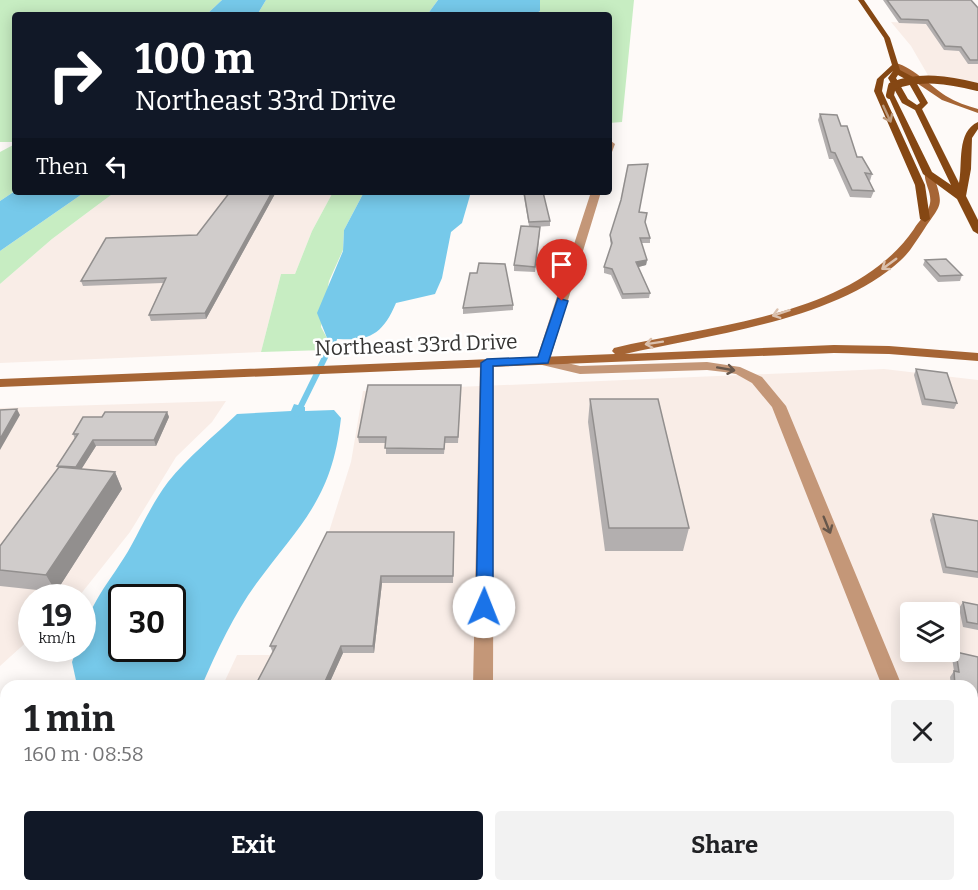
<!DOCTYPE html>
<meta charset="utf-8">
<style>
:root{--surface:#fff;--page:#f2f2f2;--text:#202124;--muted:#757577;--accent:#111827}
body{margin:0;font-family:Bitter,serif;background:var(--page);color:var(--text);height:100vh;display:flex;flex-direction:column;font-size:22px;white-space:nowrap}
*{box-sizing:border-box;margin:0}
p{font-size:20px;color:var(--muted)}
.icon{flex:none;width:33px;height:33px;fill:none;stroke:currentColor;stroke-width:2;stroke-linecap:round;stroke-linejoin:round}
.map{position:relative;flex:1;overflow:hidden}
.side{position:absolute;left:0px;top:680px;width:978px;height:212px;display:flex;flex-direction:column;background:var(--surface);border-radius:18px 18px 0 0;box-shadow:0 3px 15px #0003}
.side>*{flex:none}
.guide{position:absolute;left:12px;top:12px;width:600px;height:183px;border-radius:6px;box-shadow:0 3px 15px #0003;background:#111827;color:#fff;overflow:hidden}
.buttons{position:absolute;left:900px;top:602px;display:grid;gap:12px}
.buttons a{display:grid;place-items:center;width:60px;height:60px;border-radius:6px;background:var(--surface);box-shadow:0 3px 15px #0003;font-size:30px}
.speed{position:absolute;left:18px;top:584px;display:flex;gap:12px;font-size:30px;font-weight:700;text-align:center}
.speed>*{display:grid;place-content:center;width:78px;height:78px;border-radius:50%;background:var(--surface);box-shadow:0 3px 15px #0003;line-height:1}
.speed small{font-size:15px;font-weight:400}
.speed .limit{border:3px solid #111;border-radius:9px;background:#fff;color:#111}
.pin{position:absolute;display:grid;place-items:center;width:51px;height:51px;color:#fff;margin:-62px -26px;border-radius:50% 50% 50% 0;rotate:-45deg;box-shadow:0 0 6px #0007}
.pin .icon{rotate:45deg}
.me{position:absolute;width:66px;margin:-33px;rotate:1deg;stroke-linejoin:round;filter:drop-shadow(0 0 4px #0008)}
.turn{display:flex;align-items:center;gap:21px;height:126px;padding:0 24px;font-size:27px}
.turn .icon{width:78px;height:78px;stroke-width:2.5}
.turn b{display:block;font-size:42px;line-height:51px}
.then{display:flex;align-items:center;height:57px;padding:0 24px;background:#0003;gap:12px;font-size:22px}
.round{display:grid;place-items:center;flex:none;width:63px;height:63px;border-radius:6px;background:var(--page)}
.headline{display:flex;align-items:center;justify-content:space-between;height:102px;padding:0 24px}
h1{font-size:36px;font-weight:700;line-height:45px}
.cta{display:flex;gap:12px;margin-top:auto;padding:12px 24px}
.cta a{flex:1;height:69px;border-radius:6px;background:var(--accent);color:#fff;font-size:24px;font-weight:700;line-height:69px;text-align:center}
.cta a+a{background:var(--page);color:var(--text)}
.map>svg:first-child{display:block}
.built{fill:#f9ede7;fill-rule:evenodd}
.green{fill:#c7edc2}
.water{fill:#76c9ea;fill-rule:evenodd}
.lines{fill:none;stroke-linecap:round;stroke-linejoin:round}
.stream{stroke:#76c9ea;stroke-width:6}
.minor{fill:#c49778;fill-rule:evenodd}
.secondary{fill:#a66535;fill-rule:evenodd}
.primary{fill:#854713;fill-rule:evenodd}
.primary-bridge{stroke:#854713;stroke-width:8}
.wall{fill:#b3afaf}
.shaded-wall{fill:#928f8e}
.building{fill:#d0cccb;stroke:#928f8e;stroke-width:1.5}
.oneway{stroke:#bc9a7d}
.oneway2{stroke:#dbc1ae}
.oneway3{stroke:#67574b}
.route{fill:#1a73e8;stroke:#114b97;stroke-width:1.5}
.labels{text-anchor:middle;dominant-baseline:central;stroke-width:5;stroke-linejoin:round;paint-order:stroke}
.street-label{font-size:21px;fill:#353433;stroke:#fff}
</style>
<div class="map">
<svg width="978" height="890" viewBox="0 0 978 890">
<rect width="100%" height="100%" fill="#fefaf8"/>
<path class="built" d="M891,22L978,27V84L929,77L911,46Z
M115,192H333L312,231L295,274H281L261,352L0,363V284L52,239Z
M884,369L978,380V890H113L118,885H972V686L223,685L237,655H270L327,538L351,462L363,391ZM910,612H950V651H910Z
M226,401L212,422L176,457L130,532L80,595L32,597L31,638L0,666V408Z"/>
<path class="green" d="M0,0H222L206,15H15V142H0Z
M266,0H438L427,15H257Z
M540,0H634L622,122L609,123V15H534L540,11Z
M15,144V191L0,201V152Z
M85,192H115L52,239L0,284V251Z
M333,192H364L344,230L343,250L329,281L321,327L327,338L325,350L261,352L281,274H295L312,231Z"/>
<path class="water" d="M222,0H266L257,15H206Z
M438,0H540V11L534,15H427Z
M15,191V192H85L0,251V201Z
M364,192H471L462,223L451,232L442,278L435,294L396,303C381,339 365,342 327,338L317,313L343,251L344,230Z
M294,404L305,407V411L334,410L341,418C332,499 301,523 256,584C234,614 217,651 202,685H77L72,662L77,648H82C82,609 113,579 131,546C143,524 153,502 168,482C188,457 214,436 237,414L291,411ZM122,597H172V648H122Z
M6,781V885H85L80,890H0V784Z"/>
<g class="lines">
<path class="stream" d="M297,414L334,339"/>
<path class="minor" d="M611,141L615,144L612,152L609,153V142Z
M591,192H601L550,359L580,366L707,362L740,367L762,377L786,406L902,686H882L772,407L752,383L736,374L724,372L707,370L580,374L538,364L536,361Z
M487,359L494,363L493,686H473L480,363Z
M972,792L978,794V817L972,815Z
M466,885H490V890H466Z"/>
<path class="secondary" d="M893,63C908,63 933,88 946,96C956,102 967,106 978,109V113L942,100L893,67Z
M925,172L933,174C945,208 941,203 923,231C916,241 910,252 901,260C837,320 709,335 625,354L834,345L889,346L978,353V361L889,354L834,353L0,387V379L615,354L612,351L614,348C710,325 854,317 914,229C918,222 927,214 929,207C934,194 923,183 925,172Z"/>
<path class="primary" d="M858,0H864L890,38L900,70L913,77L928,103L922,109L959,183C963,164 956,132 978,122V129L972,138L971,169L966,196L978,220V234L973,231L957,199L923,174L887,93L894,95L932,172L951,185L915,110L902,103L888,78L893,71L884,79L882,91L925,185L930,219L925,222L920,219L915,185L874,91L877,79L892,65L884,38ZM898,75L907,80L920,103L917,105L908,99L896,78Z"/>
<path class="primary-bridge" d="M890,95L892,86C920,75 949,80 978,87"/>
</g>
<path class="wall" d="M883,0H971L978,8V64H968L959,51L944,50L926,24L899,23Z
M820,114L841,126L857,157L872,174L870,181L869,180L874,191L871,198L850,197L833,159H829L818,120Z
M230,192H276L206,319L151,321L149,315L163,283L83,286L81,281L197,235Z
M523,192H543L550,221V226L533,227L540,232L535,272L514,271V265L529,226Z
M639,212L645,223L650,238V243H641L647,260L646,265L638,267L650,293L649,298L622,299L611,275L604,273V267L611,246L610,240V235Z
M925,260L962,275L960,281L938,282L923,265Z
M477,273L513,305V310L463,314V308Z
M916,369L957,403L954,409L922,405L914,375Z
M461,385L458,443H445L444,454H386V443H359L358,437Z
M590,399L689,528L683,551H605L588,422Z
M167,412L169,417L156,446H96L81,469L115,472L122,489L56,592L0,586V546L58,468L57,466L75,439L73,434L102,417Z
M933,514L978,521V578L943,573L930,520Z
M327,532H454L453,583H382L374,653H343L328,686H255L273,653L270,646Z
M963,602L978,605V630L963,627L959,608Z
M956,652L978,657V706L972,705V686H951L950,677L954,671L952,658Z
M943,885H972L978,890H944Z"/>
<path class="shaded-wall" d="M272,192H276L206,319L205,313Z
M647,260L646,265L635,268L636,262Z
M17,409L20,415L0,450V439Z
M167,412L169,417L156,446L154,440Z
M93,440L96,446L79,473L76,467Z
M115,472L122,489L56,592L46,575Z
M381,576L382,583L374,653L373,646Z
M341,646L343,653L328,686H323Z"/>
<path class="building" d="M887,0H971L978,8V60H970L961,47L945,46L928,20L901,19Z
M820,114L837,115L841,126H847L857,157H862L872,174L865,173L874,191L852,190L835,153L831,152Z
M648,164L639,212L647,213L645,222L650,238H640L647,260L636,262L650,293L623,294L612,269L604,267L612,243L610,235L621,200L628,165Z
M230,192H272L205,313L149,315L166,278L81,281L106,238L197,235Z
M524,192H543L550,221L529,222Z
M521,226L540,227L535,267L514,265Z
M946,259L962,275L940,276L925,260Z
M479,263L505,264L513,305L463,308L470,273H477Z
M916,369L947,373L957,403L925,399Z
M368,385H461L458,437H445L444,449L385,448L386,437H358Z
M590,399H658L689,528H609Z
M17,409L0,439V410Z
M105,412H167L154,440H93L76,467L57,466L78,434H73L83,417H102Z
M59,467L115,472L46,575L0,570V546Z
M933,514L978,521V572L946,567Z
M327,532H454L453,576H381L373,646H341L323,686H255L276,646H270Z
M963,602L978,605V624L967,622Z
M956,652L978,657V699L974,698V695L972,694V686H955L954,671L959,672Z
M972,858L978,860V890H950L949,885H972Z
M234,885H260L283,890H232Z
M579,885H645L646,890H579Z"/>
<defs><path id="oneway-shaft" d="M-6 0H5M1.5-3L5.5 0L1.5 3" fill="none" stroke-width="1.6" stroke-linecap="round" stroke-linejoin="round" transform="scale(1.5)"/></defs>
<use class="oneway" href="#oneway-shaft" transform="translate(887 114) rotate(65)"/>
<g class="oneway2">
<use href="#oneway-shaft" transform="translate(889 264) rotate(144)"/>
<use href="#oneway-shaft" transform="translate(781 313) rotate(162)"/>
<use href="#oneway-shaft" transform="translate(654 343) rotate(171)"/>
</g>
<g class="oneway3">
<use href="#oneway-shaft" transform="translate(726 369) rotate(10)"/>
<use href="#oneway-shaft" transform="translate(827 525) rotate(68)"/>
</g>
<path class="route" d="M558,298L568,301L548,363L493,366V607L490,612H478L476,607L481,363L487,359L538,357Z"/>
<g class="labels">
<g class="street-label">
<text transform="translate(416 345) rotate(-2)">Northeast 33rd Drive</text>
</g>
</g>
</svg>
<div class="buttons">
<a><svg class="icon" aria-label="layers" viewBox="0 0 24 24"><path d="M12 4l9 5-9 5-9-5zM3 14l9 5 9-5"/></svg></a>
</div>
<div class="speed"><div>19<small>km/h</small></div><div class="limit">30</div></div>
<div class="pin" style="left:562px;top:301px;background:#d93025"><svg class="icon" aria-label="arrive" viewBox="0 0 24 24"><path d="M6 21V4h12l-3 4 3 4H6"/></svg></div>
<svg class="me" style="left:484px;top:607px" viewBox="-20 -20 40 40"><circle r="19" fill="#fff"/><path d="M0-13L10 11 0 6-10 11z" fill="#1a73e8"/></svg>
<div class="guide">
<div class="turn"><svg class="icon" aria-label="right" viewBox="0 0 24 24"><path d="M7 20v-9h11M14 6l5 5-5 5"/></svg><div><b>100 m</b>Northeast 33rd Drive</div></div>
<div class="then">Then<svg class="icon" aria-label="left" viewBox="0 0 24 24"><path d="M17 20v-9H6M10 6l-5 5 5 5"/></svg></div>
</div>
<section class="side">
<div class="headline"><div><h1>1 min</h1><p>160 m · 08:58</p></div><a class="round"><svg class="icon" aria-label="close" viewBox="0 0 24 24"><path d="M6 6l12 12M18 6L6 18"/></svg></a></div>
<div class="cta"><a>Exit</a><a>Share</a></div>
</section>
</div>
